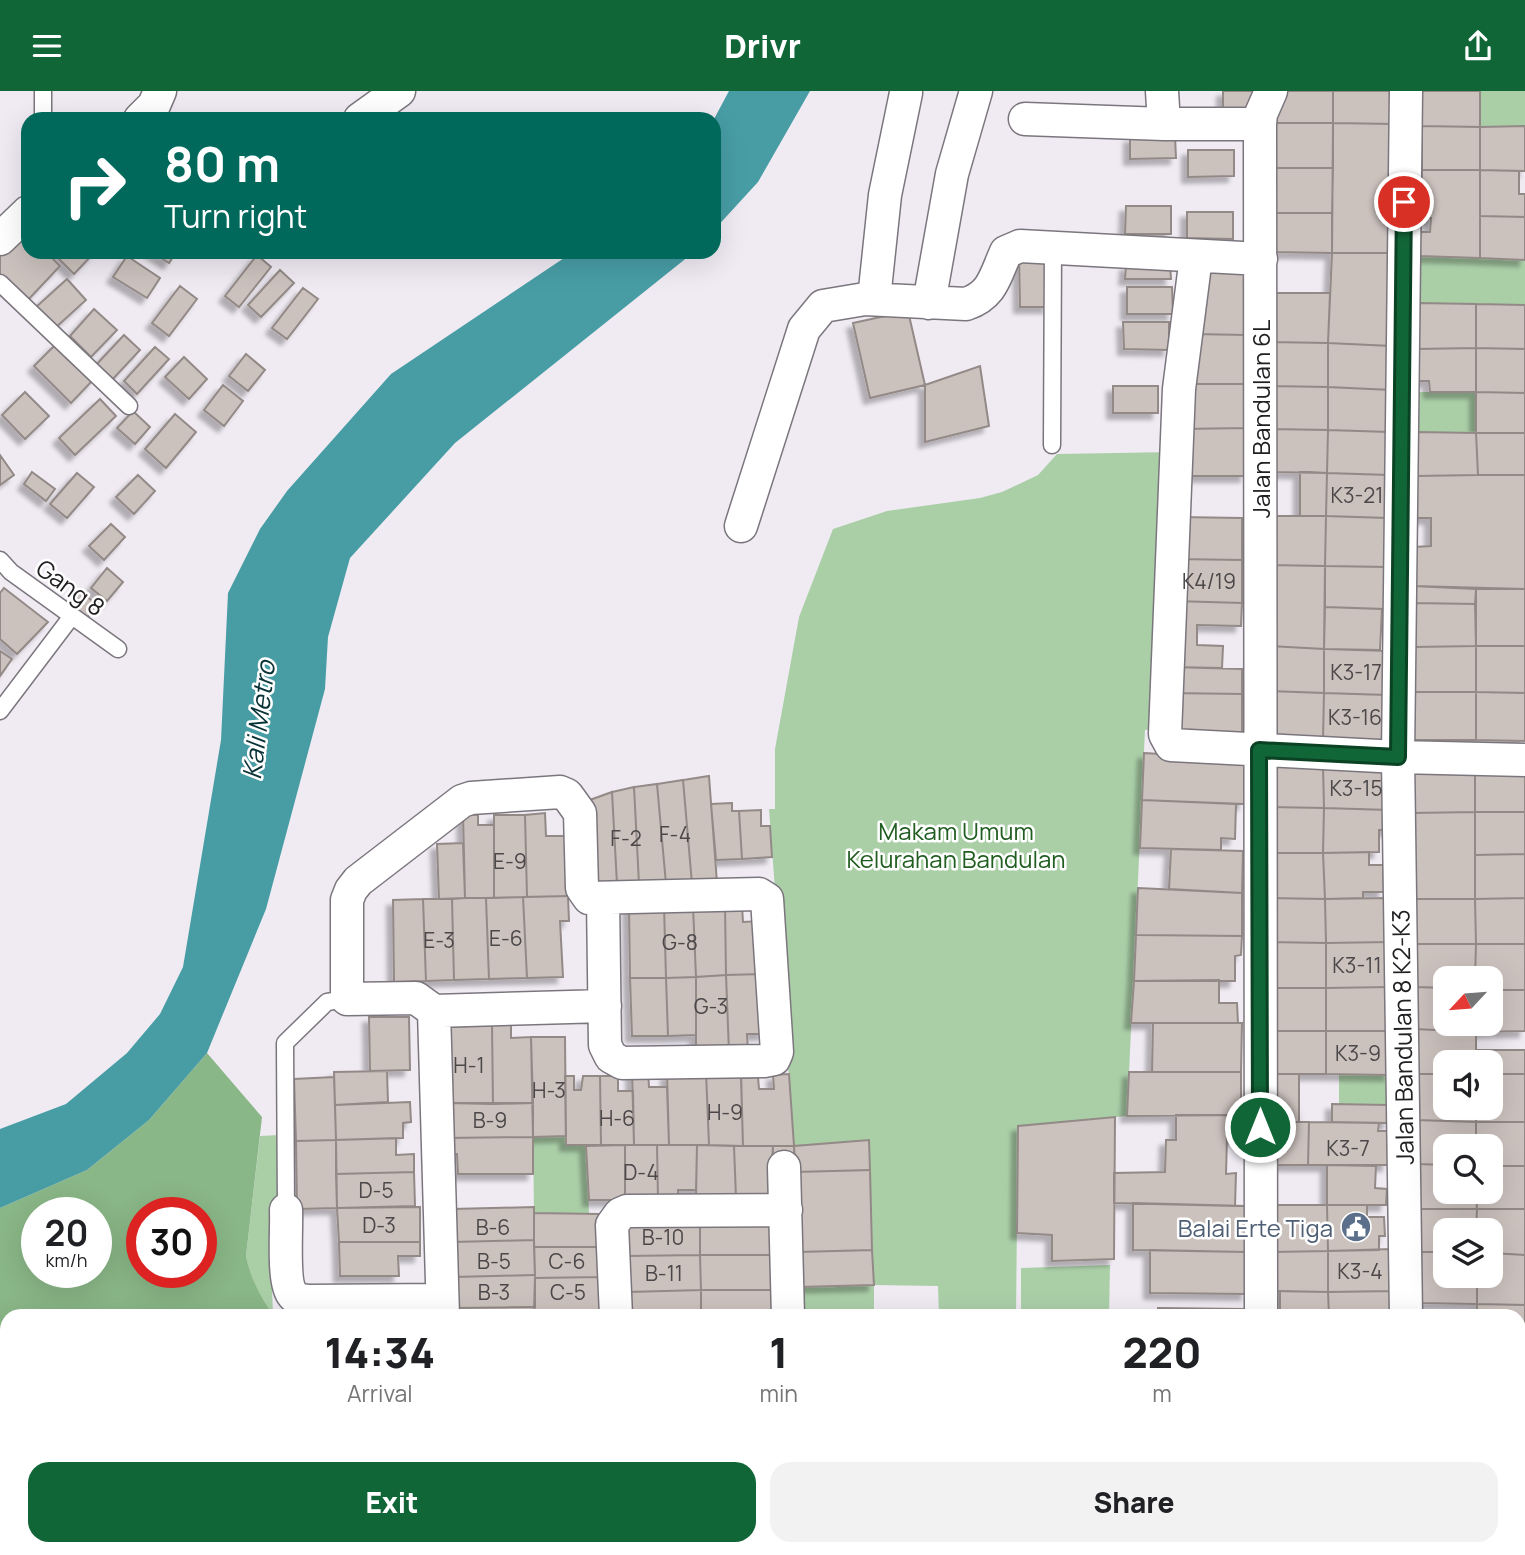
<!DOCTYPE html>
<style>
:root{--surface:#fff;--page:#f2f2f2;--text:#202124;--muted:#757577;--accent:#116638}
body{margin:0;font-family:Manrope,sans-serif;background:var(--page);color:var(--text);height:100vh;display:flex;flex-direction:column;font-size:26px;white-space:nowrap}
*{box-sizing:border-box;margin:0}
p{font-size:23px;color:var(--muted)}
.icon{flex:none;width:38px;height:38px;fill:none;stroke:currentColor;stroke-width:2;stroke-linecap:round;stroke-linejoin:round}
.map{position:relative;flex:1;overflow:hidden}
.sheet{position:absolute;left:0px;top:1218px;width:1526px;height:247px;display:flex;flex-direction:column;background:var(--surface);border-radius:21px 21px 0 0;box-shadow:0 7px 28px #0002}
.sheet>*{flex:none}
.guide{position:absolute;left:21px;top:21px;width:700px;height:147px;border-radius:21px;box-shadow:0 7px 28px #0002;background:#00695c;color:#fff;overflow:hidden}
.needle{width:46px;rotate:244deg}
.tools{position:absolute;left:1433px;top:875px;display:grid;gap:14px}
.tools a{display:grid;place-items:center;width:70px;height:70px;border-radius:14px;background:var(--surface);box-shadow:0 7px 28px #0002;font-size:35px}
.speed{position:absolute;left:21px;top:1106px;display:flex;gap:14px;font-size:35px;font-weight:700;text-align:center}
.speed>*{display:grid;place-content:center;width:91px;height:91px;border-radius:50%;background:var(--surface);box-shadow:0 7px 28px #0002;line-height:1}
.speed small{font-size:18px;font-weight:400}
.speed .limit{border:10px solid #d22;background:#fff;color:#111}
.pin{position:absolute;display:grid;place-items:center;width:60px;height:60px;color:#fff;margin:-30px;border:4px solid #fff;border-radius:50%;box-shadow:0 2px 7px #0007}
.me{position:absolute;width:77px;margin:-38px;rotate:0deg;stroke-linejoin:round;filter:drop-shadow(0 0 5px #0008)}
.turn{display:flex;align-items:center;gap:24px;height:147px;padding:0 28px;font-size:32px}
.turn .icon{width:91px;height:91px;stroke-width:2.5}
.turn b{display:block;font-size:49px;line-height:60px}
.eta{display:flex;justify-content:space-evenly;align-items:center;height:119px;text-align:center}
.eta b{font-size:42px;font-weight:800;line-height:49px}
.cta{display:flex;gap:14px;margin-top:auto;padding:14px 28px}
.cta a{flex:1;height:80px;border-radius:21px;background:var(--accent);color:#fff;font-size:28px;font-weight:800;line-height:80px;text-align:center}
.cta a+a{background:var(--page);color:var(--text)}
header{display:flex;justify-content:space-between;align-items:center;height:91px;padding:0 28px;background:var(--accent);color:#fff;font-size:32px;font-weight:800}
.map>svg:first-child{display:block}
.green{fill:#aacfa7}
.forest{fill:#8ab787;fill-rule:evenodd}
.water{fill:#489da5}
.building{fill:#cbc1bd;stroke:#938a87;stroke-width:2;filter:url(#shadow)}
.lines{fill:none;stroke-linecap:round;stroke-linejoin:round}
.service-casing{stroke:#7b767e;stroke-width:19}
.minor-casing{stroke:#7b767e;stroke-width:35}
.service{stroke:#fff;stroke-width:16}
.minor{stroke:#fff;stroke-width:32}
.route-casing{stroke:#0b4224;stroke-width:18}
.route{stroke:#116638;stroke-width:12}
.labels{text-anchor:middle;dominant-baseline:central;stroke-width:5;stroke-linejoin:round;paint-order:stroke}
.number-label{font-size:21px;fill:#4c484a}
.street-label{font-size:24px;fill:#222023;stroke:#fff}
.park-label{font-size:24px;fill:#205d20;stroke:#fff}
.service-label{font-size:24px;fill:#4e5e75;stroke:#fff;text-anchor:end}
.water-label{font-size:26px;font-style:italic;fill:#083236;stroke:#fff}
</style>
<header><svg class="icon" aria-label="menu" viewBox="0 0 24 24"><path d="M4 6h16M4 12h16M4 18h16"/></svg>Drivr<svg class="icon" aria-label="share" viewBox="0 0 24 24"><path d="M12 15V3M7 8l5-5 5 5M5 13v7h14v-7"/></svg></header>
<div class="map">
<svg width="1525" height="1464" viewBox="0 0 1525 1464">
<defs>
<filter id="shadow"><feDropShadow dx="-6" dy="6" stdDeviation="2" flood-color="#0004"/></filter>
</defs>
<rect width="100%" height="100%" fill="#f0ebf3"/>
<path class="green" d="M1480,0H1525V35L1480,36Z
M1419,165L1525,169V214L1418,212Z
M1417,301H1476V342L1417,341Z
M1173,361L1158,638L1145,639L1127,1025L1018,1035L1016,1225H939L938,1195L874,1194V1225H799V1196L873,1194L869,1050L794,1055L769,718H775V658L799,526L833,438L887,420L980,407L1002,401L1038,384L1057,363Z
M1339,983L1390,984L1389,1014L1339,1013Z
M279,1044L280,1087L277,1093L278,1149L271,1166L273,1224C259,1205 251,1188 246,1165L260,1045Z
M566,1045V1054L586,1055L589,1122H534L533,1046Z
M1110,1174L1109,1225H1021V1177Z
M1519,1415H1525V1464H1112V1458H1519Z"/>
<path class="forest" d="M207,962L262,1026L246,1165C251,1188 260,1206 274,1225H7V1458H269L241,1459V1464H0V1117L87,1079L149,1029ZM37,1122H96V1181H37ZM142,1122H201V1181H142Z"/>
<path class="water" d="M729,0H810L758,91L714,139V28Z
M573,161H694L455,352L350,467L328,546L325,598L266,818L207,962L149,1029L87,1079L0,1117V1038L66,1013L127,962L160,923L183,876L221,649L228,502L260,438L287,400L391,283Z"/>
<path class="building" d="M1223,0H1258L1246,27L1223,26Z
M1279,0H1333V32H1273Z
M1333,0H1393V33L1333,32Z
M1422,0H1480V36L1422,35Z
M1273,32H1333V77H1274Z
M1333,32L1393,33L1391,162H1332Z
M1422,35L1480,36V79H1422Z
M1525,35V80L1480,79V36Z
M1175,45L1176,67L1130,68V46Z
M1188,59H1234V85L1188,86Z
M1274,77H1333L1332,122H1273Z
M1422,79H1480V167L1419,165L1420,141H1430L1431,127H1420Z
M1480,79L1519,80V103H1525V126L1480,125Z
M1126,115H1171V143H1125Z
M1187,121H1233V148L1187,147Z
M1273,122H1332V162L1274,161Z
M1480,125L1525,126V169L1480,167Z
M22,137L28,143V161H46L60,175L27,210L0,183V160Z
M52,161H95L74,183Z
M152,161H176L169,172Z
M1332,162H1391V255L1328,252Z
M257,164L271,176L239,216L225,205Z
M1019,164H1049V216H1020Z
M127,165L160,187L147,207L113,186Z
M1170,173L1171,188H1125L1126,174Z
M1200,175L1245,176L1246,244L1193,243Z
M280,179L294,192L261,226L248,214Z
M67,188L86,209L54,238L35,217Z
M180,195L197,208L169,245L152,232Z
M1127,196H1172L1173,223H1127Z
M303,197L318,208L287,248L272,237Z
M1269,202H1330L1328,252L1270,251Z
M1418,212L1476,213V257L1417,258Z
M1476,213L1525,214V258L1476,257Z
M94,218L117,239L91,266L70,245Z
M908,220L925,294L870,307L853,232Z
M1123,231H1169V259L1124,258Z
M1193,243L1246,244V293H1185Z
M124,244L140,259L111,290L95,275Z
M1270,251L1328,252V296L1270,295Z
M57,252L94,288L71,312L34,275Z
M1328,252L1391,255V299L1328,296Z
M155,256L169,268L137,303L124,290Z
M1476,257L1525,258V302L1476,301Z
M1476,257V301H1430L1429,290H1417V258Z
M246,263L265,279L248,300L229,285Z
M184,266L207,288L189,308L165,286Z
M980,275L989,335L925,351V294Z
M1185,293H1246V337L1182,338Z
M223,294L243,310L224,335L204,319Z
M1113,295H1158V322H1113Z
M1270,295L1328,296V339L1270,338Z
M1328,296L1391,299L1389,341L1328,339Z
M25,301L49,325L25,348L2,324Z
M1476,301L1525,302V342H1476Z
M100,308L116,325L75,364L59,347Z
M133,320L150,336L135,353L117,337Z
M175,323L196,341L166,377L145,358Z
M1246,337V385H1181L1182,338Z
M1270,338L1328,339L1327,382L1270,381Z
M1328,339L1389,341L1388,384L1327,382Z
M1417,341L1476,342L1478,384L1417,385Z
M1476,342H1525V384H1478Z
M0,364L14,384L0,394Z
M32,381L55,398L46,410L24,393Z
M1300,381L1327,382L1326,425H1300Z
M77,382L94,396L67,427L50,413Z
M1327,382L1388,384L1387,427L1326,425Z
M138,384L155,400L134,423L116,406Z
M1478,384H1525V498L1413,495L1414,456L1431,455V427H1415L1417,385Z
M1269,425H1326L1325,475L1269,474Z
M1326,425L1387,427V476L1325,475Z
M1178,426L1242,427V469L1176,468Z
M111,433L125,446L104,469L89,455Z
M1176,468L1242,469V512L1174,510Z
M1269,474L1325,475L1324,558L1267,555Z
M1325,475L1387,476L1386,518L1325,516Z
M107,477L123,491L107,510L91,497Z
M1413,495L1476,498L1475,513L1413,512Z
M4,497L48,531L17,563L0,548V502Z
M1476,498H1525V555H1476Z
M78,500L96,512L86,530L67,518Z
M1174,510L1242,512L1241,535L1197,534V554L1223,555L1222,577L1171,576Z
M1413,512L1475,513L1476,555L1413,556Z
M1325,516L1382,518L1380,559L1324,558Z
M1267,555L1324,558V602L1268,600Z
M1476,555H1525V602L1476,601Z
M1476,555V601H1413V556Z
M1324,558L1389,560L1387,604L1324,602Z
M0,560L12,568L0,585Z
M1171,576L1242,578V603L1170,602Z
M1268,600L1324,602L1323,648L1268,645Z
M1413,601H1476V649H1413Z
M1476,601L1525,602V650L1476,649Z
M1170,602L1242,603V645L1169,643Z
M1324,602L1387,604L1386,650L1323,648Z
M1144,662L1245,668L1244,713L1142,709Z
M1268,675H1323L1324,717L1267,716Z
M1323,675L1388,677V719L1324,717Z
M1411,676L1475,677V721L1412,722Z
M1475,677H1525V721H1475Z
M709,685L717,792L692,793L683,689Z
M683,689L692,793H666L657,693Z
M657,693L666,793H639L634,696Z
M634,696L639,793H617L612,701Z
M612,701L617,793H591L587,710Z
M1142,709L1236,713L1235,748L1221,747V759L1140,757Z
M732,712V720H739L742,768L716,769L711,713Z
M1267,716L1324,717L1323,762H1267Z
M1324,717L1388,719L1389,739H1379V761L1323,762Z
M761,719V735H770L772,766L742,768L739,720Z
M1475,721H1525V763L1475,764Z
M1475,721V808H1413L1412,722Z
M545,722L546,745H565L568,805L527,806L525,724Z
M463,723L478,724V734H494V807H465Z
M494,724H525L527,806L494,807Z
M463,752L465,807L439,808L437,753Z
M1171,758L1243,760L1242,802L1169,798Z
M1369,761V774H1383L1384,801H1363V807L1325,808L1323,762Z
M1267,762H1323L1325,808L1267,807Z
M1525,763V807L1475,808V764Z
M1138,797L1242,802V845L1136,844Z
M568,805L569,830H560L563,886L527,887L523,806Z
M523,806L527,887L489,888L486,807Z
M465,807H486L489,888L454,889L452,808Z
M1267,807L1325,808L1326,852L1269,851Z
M1388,807L1389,851L1326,852L1325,808Z
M1525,807V853H1476L1475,808Z
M423,808L426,890L394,891L393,809Z
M423,808H452L454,889L426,890Z
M1413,808H1475L1476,853H1414Z
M725,814L726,884L696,886L693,815Z
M725,814H742L743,831L761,830L763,883L726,884Z
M664,815H693L696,886L666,887Z
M664,815L666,887H630L629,816Z
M1136,844L1242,845L1241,864L1235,865V890H1134Z
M1269,851L1326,852V897H1269Z
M1389,851L1390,896L1326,897V852Z
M1414,853H1476L1475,887H1446V897L1415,896Z
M1476,853H1525V899H1491V887H1475Z
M763,883L765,943H747L748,960L729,961L726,884Z
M726,884L729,961H696V886Z
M696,886V944L668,945L666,887Z
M630,887H666L668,945H632Z
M1219,889V912H1237L1238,932H1131L1134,890Z
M1390,896V940H1326V897Z
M1415,896L1446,897V933H1476V941L1415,938Z
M1269,897H1326V940H1269Z
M1491,899H1525V940L1476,941V933H1491Z
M369,926H409L410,979L370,980Z
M1153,932H1242L1241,981H1152Z
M511,933V947L531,946L533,1012L493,1013L492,934Z
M492,934L493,1013L447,1012L446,936Z
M1415,938L1476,941V971H1446V983H1416Z
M1269,940H1326V983H1269Z
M1326,940H1390V984L1326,983Z
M531,946H565L566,1045L533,1046Z
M1476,959H1525V983H1491V971H1476Z
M648,979L649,996H667L669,1054H634L632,980Z
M387,980L388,1011L335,1014L334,981Z
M706,981H741L743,1055L709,1054Z
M706,981L709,1054H669L667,982Z
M1129,981H1241V1024L1127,1025Z
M789,983L794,1055H743L741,987L758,986L759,998H774L773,984Z
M1269,983H1299V1031H1270Z
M1416,983H1446V1017H1476V1031L1417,1029Z
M1491,983H1525V1031H1476V1017H1491Z
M565,985H574V999H581L583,985H600L601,1054H566Z
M600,985H618V1000H633L634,1054H601Z
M334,986L336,1049L296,1050L294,988Z
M410,1011L411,1031L403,1032V1047L336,1049L335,1014Z
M447,1012H533V1046L446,1047Z
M1332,1013L1389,1014V1032L1332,1031Z
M1176,1024H1241V1047H1227L1226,1083L1236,1082L1235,1115L1114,1112V1082L1165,1081L1166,1049H1176Z
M1115,1026L1114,1168L1052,1170V1144L1017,1142L1018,1035Z
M1417,1029L1476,1031V1055H1446V1074L1417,1073Z
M1270,1031H1309L1308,1074H1270Z
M1309,1031L1379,1032L1378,1040H1388V1074H1308Z
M1476,1031H1525V1075H1491V1055H1476Z
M533,1046V1083H458L457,1063H447L446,1047Z
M396,1047V1064L414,1063V1081L336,1083V1049Z
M336,1049L337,1117L297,1118L296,1050Z
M869,1049L870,1079L795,1081L794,1055Z
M625,1054V1109H589L586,1055Z
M625,1054H657L658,1108L625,1109Z
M657,1054H697L696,1099H678V1108H658Z
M697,1054L734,1055L736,1107L696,1108Z
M734,1055H773L772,1107H736Z
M773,1055H794L795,1070L772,1071Z
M1417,1073L1446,1074V1101H1476L1477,1118H1418Z
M1327,1074L1376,1075L1375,1097L1387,1098L1386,1114H1327Z
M1491,1075H1525V1118H1477L1476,1101H1491Z
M870,1079L872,1159L798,1161L795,1081Z
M414,1081L415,1115L337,1117L336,1083Z
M1133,1112L1246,1115L1245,1161L1133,1159Z
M1272,1114H1327L1328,1160L1272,1161Z
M1327,1114H1367V1126H1384L1385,1145H1379V1159L1328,1160Z
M420,1116V1151H339L337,1117Z
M534,1116V1149L453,1151L452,1118Z
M1418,1118H1477L1476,1139H1446V1161H1419Z
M1477,1118H1525V1164L1491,1162V1139H1476Z
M534,1122L599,1123L600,1156H534Z
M776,1125V1164H700V1126Z
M700,1126V1164L627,1165L625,1127Z
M534,1149L535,1184L454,1186L453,1151Z
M339,1151H420V1165H398L399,1185H340Z
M534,1156H600L601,1186L535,1187Z
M1392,1158V1200L1328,1201V1160Z
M872,1159L874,1194L799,1196L798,1161Z
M1150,1159L1245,1161L1247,1203L1150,1202Z
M1328,1160V1201L1272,1200V1161Z
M1419,1161H1446V1185H1477V1213L1417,1212Z
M1491,1162L1525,1164V1214L1477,1213V1185H1491Z
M700,1164H776L777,1199H701Z
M700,1164L701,1199L628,1201L627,1165Z
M535,1184V1216L454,1217V1186Z
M601,1186L603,1219H534L535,1187Z
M701,1199H777V1225H701Z
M701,1199V1225H628V1201Z
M1280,1200L1328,1201L1329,1225H1280Z
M1392,1200V1225H1329L1328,1201Z
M1477,1213L1525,1214V1259H1519V1225H1477Z
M535,1216L534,1225H454V1217Z
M1158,1217L1244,1218V1225H1158Z
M534,1219H603V1225H534Z
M1519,1296H1525V1347H1519Z
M1519,1347H1525V1382H1519Z
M356,1458H398V1464H356Z
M398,1458H434L435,1464H398Z
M434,1458H472V1464H435Z
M472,1458H512V1464H472Z
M512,1458H566V1464H512Z
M584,1458H647L648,1464H584Z
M658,1458H700V1464H658Z
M968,1458H1016V1464H968Z
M1064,1458H1098L1097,1464H1064Z"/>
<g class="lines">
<g class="service-casing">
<path id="service" d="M43,28V0
M0,192L129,315
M1052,354L1053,158
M0,469L11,481L118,558
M0,620L72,525
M286,1119L285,952L327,911L347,908"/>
</g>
<g class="minor-casing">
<path id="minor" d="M1162,0L1164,33
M140,28L154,14L160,0
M360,28L399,0
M1025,28L1164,33H1260
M0,148L28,121
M1196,166L1179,298L1165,643L1171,654L1398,666L1525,669
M874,208L885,104L906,2
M929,212L952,83L976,0
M741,435L804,238L823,215L865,208L966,213C993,204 995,185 1006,161L1020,155L1261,168
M603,807L605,954L611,966L622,972L764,970L774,968L777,961L767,808L759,803L589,807L582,797L580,722L567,704L560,701L471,707L462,710L358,790L351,799L347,809V908L416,907L434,920L605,915
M434,920L443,1225
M784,1076L788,1225
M286,1119C287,1138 282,1192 293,1204C297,1209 302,1209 308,1210L442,1209
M616,1225L612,1134L620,1123L627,1120L786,1119
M1261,1225L1260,33L1261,23L1271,0
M1406,1225L1398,666L1406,0
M1519,1399H1525
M338,1458V1464
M576,1458V1464
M1104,1464V1458"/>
</g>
<use href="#service" class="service"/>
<use href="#minor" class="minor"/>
</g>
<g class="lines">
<g class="route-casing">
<path id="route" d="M1260,1036L1259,659L1398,666L1404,111"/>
</g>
<use href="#route" class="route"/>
</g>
<defs>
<g id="civic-disc" transform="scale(1.575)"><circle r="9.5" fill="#5c6f8a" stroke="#fff"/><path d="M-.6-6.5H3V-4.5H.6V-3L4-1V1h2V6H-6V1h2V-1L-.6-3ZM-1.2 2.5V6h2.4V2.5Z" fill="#fff"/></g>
</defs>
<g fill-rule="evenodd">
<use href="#civic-disc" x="1356" y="1136"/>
</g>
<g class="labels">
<g class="number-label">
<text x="1357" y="404">K3-21</text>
<text x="1209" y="490">K4/19</text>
<text x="1356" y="581">K3-17</text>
<text x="1355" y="626">K3-16</text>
<text x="1356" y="697">K3-15</text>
<text x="675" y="743">F-4</text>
<text x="626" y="747">F-2</text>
<text x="510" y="770">E-9</text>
<text x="506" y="847">E-6</text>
<text x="439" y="849">E-3</text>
<text x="680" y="851">G-8</text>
<text x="1357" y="874">K3-11</text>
<text x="711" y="915">G-3</text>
<text x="1358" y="962">K3-9</text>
<text x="469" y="974">H-1</text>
<text x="549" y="999">H-3</text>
<text x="725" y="1021">H-9</text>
<text x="617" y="1027">H-6</text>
<text x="490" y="1029">B-9</text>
<text x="1348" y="1057">K3-7</text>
<text x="641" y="1081">D-4</text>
<text x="376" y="1099">D-5</text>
<text x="379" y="1134">D-3</text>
<text x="493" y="1136">B-6</text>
<text x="663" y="1146">B-10</text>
<text x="494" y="1170">B-5</text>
<text x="567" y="1170">C-6</text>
<text x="1360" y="1180">K3-4</text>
<text x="664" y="1182">B-11</text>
<text x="494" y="1201">B-3</text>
<text x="568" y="1201">C-5</text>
</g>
<g class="street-label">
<text transform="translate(1260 328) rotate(-90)">Jalan Bandulan 6L</text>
<text transform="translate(71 496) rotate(36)">Gang 8</text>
<text transform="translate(1402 946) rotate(-91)">Jalan Bandulan 8 K2-K3</text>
</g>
<g class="park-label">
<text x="956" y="739">Makam Umum<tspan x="956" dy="28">Kelurahan Bandulan</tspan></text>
</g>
<g class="service-label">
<text x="1333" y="1136">Balai Erte Tiga</text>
</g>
<g class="water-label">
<text transform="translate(258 629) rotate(-83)">Kali Metro</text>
</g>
</g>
</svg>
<div class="tools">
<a><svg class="needle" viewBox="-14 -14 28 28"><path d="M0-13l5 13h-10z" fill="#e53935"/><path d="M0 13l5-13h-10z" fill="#757577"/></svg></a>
<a><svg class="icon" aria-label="sound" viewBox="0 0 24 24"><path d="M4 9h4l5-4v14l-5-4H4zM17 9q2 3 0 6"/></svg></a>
<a><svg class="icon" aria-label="search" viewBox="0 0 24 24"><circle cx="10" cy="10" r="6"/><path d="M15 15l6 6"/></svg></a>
<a><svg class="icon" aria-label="layers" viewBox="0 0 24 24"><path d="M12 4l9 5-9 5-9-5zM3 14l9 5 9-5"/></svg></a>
</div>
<div class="speed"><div>20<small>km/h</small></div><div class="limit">30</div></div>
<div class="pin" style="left:1404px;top:111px;background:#d93025"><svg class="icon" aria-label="arrive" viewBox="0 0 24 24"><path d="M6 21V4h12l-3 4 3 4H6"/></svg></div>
<svg class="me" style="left:1260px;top:1036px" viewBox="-20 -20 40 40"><circle r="17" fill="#116638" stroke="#fff" stroke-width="3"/><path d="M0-11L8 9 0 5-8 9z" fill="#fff"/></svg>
<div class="guide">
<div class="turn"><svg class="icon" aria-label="right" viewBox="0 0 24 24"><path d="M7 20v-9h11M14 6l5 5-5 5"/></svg><div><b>80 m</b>Turn right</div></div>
</div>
<section class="sheet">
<div class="eta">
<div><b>14:34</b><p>Arrival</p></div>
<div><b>1</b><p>min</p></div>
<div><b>220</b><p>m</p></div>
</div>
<div class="cta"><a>Exit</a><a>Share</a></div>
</section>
</div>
